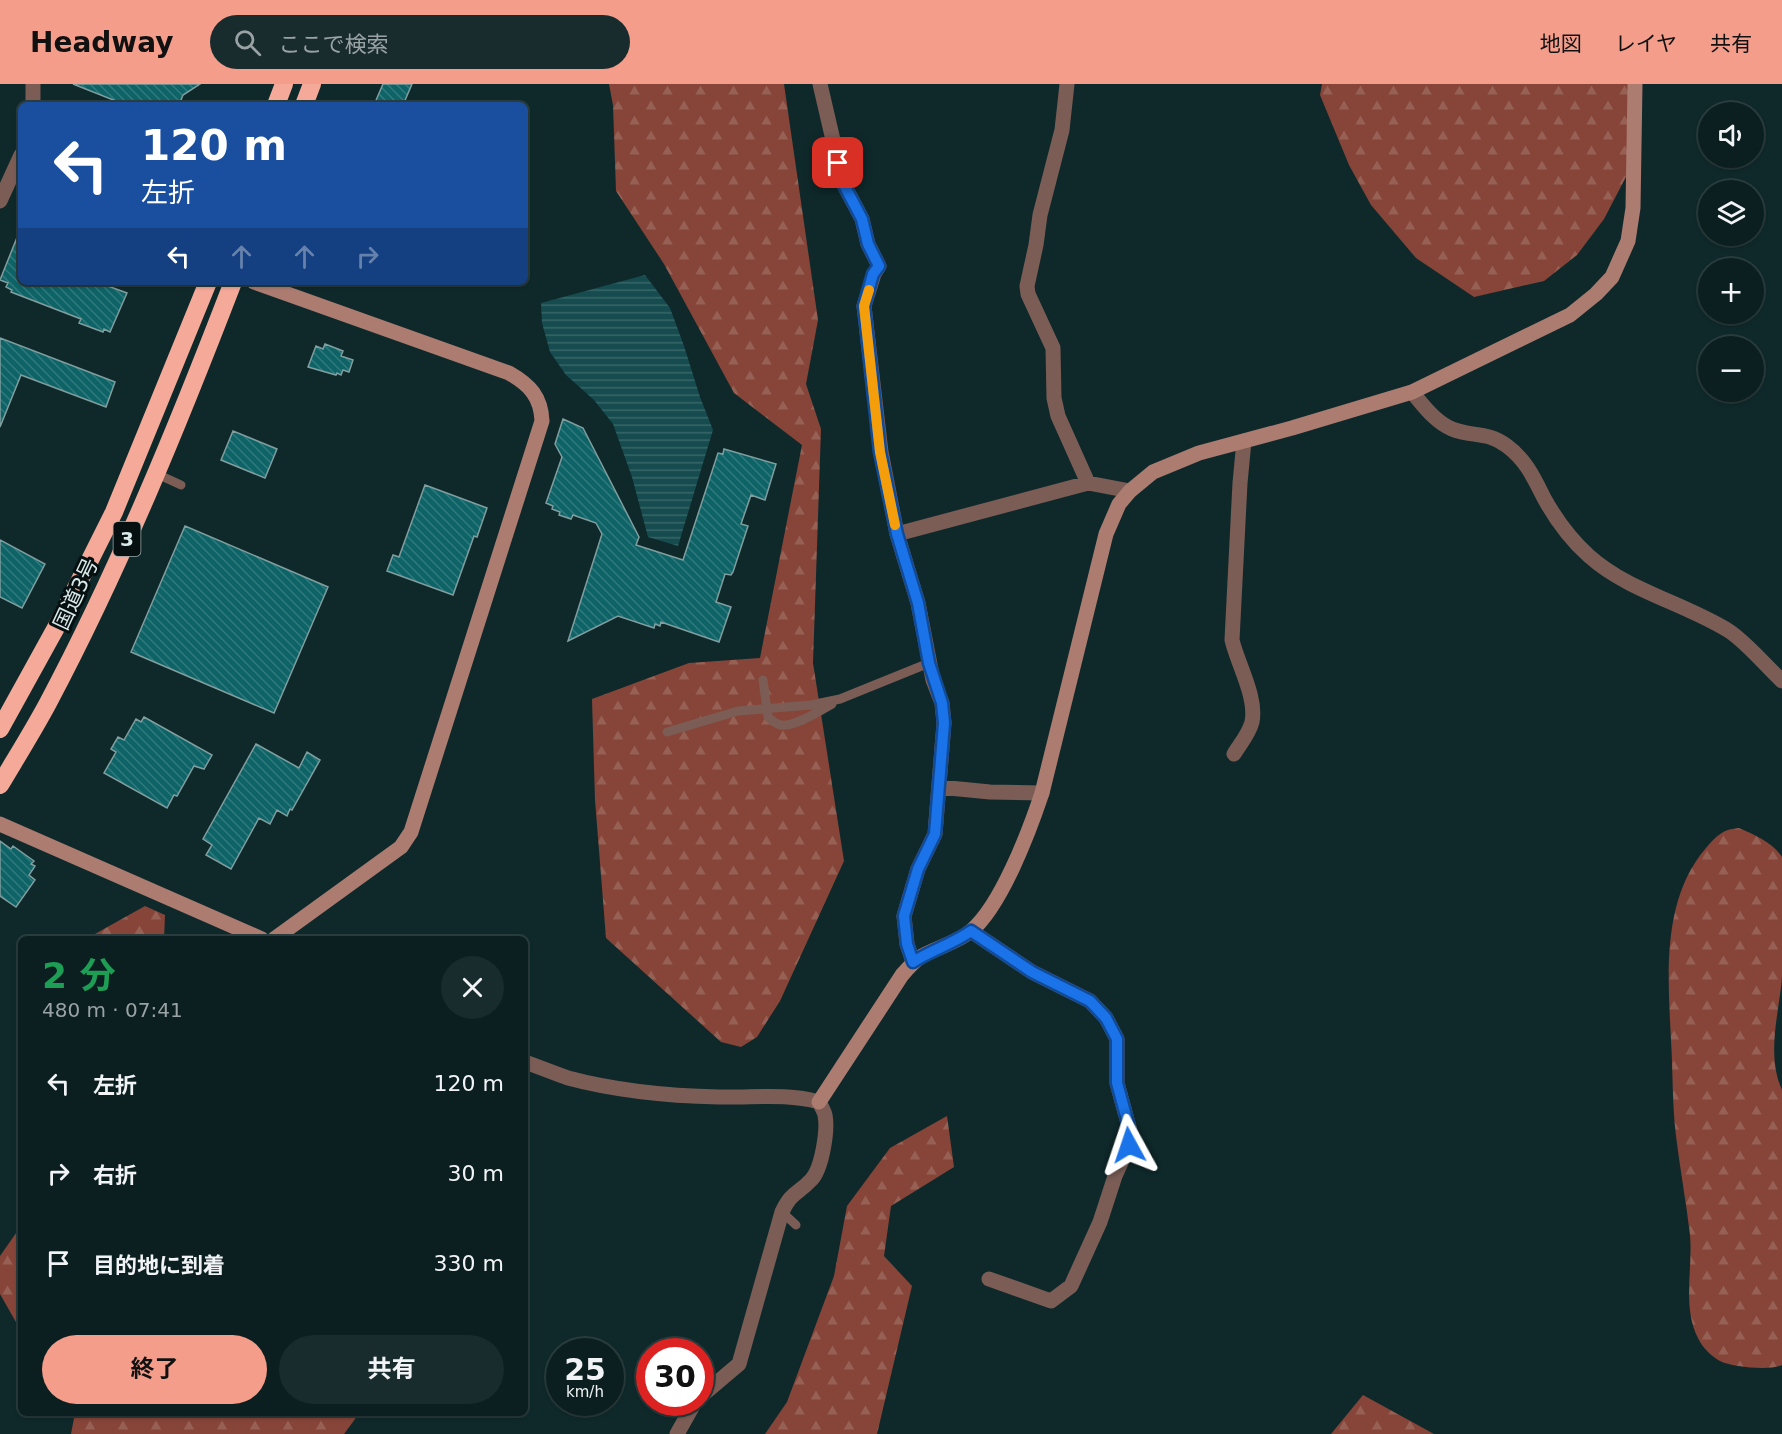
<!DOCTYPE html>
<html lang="ja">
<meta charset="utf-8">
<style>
:root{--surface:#0b1f20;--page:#192c2d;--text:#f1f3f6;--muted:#9aa2a5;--line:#2b3d3e;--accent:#f49d8b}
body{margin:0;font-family:"DejaVu Sans","Noto Sans JP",sans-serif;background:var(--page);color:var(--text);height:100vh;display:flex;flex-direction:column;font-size:22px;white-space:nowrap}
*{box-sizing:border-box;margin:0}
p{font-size:20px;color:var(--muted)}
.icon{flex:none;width:33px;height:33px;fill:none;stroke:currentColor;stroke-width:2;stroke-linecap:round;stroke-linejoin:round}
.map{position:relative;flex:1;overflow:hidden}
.drawer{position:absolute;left:18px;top:852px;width:510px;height:480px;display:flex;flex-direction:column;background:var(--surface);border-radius:9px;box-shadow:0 2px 4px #0004,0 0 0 2px var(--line)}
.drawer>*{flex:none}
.hud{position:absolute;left:18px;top:18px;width:510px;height:183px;border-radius:9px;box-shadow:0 2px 4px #0004,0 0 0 2px var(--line);background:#1a4fa0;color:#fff;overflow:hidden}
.tools{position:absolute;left:1698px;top:18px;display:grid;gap:12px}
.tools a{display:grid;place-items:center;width:66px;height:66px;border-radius:50%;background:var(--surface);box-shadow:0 2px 4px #0004,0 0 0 2px var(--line);font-size:30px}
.speed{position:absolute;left:546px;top:1254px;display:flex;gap:12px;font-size:30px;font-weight:700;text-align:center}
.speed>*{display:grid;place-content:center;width:78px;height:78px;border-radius:50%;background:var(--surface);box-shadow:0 2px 4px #0004,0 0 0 2px var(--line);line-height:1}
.speed small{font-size:15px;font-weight:400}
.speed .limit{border:9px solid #d22;background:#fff;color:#111}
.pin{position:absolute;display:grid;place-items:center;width:51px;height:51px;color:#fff;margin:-26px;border-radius:12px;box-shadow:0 3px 9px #0006}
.me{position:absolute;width:66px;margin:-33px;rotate:355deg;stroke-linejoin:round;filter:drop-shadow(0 0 4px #0008)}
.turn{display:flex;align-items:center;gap:21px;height:126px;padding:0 24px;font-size:27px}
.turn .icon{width:78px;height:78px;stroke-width:2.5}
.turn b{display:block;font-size:42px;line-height:51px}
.lanes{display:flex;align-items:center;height:57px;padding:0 24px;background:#0003;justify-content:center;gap:30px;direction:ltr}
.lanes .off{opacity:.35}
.round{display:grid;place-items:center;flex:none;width:63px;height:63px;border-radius:32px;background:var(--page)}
.headline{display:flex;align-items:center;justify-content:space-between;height:102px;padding:0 24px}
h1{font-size:36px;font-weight:700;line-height:45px;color:#1e9e55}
.action{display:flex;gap:12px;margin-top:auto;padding:12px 24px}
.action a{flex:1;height:69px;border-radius:36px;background:var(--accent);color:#111;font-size:24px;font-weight:700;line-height:69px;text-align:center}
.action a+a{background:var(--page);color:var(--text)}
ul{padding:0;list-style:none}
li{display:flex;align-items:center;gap:18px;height:90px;padding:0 24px}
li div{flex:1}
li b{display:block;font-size:22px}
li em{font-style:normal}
header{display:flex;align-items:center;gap:36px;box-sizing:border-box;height:84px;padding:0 30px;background:var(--accent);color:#111}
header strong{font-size:28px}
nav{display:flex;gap:33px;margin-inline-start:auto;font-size:21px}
.search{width:420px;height:54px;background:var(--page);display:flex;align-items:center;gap:15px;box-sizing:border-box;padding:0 21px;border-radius:33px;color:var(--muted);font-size:22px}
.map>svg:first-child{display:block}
.forest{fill:url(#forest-firs)}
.water{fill:url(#water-rules)}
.building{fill:url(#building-back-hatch);stroke:#819e9f;stroke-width:1.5}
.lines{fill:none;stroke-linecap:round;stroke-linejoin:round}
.lane{stroke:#7b5d56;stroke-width:9}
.street{stroke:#7b5d56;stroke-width:15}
.secondary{stroke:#ac7c71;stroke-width:15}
.highway{stroke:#f4a999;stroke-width:18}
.route-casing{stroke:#114b97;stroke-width:15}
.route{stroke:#1a73e8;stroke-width:10}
.slow{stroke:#f59e0b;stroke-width:10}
.labels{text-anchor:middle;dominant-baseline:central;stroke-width:6;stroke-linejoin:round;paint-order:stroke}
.shield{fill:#061011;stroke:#9aa8a9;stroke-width:1.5}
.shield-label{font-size:20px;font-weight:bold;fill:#dae9ea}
.street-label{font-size:21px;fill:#dae9ea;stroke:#061011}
</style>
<header>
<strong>Headway</strong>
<div class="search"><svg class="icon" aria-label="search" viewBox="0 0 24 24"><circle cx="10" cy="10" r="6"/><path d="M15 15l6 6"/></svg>ここで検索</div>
<nav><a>地図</a><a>レイヤ</a><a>共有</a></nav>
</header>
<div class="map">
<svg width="1782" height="1350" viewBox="0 0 1782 1350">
<defs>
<pattern id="forest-firs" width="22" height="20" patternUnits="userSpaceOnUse" patternTransform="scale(1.5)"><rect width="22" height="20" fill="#864538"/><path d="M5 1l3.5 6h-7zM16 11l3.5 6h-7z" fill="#966055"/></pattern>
<pattern id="water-rules" width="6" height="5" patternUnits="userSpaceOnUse" patternTransform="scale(1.5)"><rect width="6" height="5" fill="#164c4f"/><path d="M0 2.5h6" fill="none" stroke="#376668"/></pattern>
<pattern id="building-back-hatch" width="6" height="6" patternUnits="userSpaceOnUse" patternTransform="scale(1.5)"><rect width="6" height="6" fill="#0e6367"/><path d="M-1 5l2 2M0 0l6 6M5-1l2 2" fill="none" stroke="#30797d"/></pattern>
</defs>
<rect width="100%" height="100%" fill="#0f292b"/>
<path class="forest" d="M609,0H784L818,236L806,300L821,345L813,579L844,777L780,917L757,953L741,963L721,958L606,854L595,716L592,615L689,579L760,574L802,361L734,309L664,180L616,107L613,21Z
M1322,0H1631L1640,66L1604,135L1577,171L1544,197L1474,213L1416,174L1371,121L1349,81L1320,11Z
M1739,744C1755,751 1772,758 1782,773C1782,812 1782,853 1782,893C1779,930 1766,970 1782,1006V1281C1770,1287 1732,1283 1720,1277C1711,1272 1702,1263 1698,1254C1682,1223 1693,1184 1690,1151C1686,1117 1680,1085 1676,1052C1672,1020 1673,988 1671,956C1668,893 1661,816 1706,764C1716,752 1723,745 1739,744Z
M145,822L165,831L164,855H86Z
M947,1032L954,1083L891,1122L884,1172L912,1202L877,1350H765L787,1318L834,1192L847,1122L890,1064Z
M21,1142V1247L0,1210V1172Z
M1363,1311L1434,1350H1331Z
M75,1329H358V1331L344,1350H71Z"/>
<path class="water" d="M645,191L670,224L684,262L700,313L713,346L678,462L648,453L632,393L613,340L594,316L566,291L550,268L542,239L541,219Z"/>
<path class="building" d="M73,0H200L183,11L179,21H126Z
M383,0H412L403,21H374Z
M20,146L21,198H97L127,209L110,248L104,245L103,248L79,239L81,235L11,208L12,206L6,203L8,199L0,196Z
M0,254L115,298L106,323L21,291L0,343Z
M325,260L343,267L341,272L353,276L349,288L343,286L341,291L337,289L336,291L308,283L316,262L323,265Z
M563,335L583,344L639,453L636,461L683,476L718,369L723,370L724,365L776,380L765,416L751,411L741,440L748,442L733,488L731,491L725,490L716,518L731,523L719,558L661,538L660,542L655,540L654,544L618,532L568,557L602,450L596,439L573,431L571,435L559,431L560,428L552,425L553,422L546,419L562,373L555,360Z
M233,347L277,365L265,394L221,376Z
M425,401L487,424L477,453L474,452L453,511L387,487L393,471L399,473Z
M185,442L328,503L274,629L131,568Z
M0,456L45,480L22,524L0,513Z
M144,633L212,671L204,685L194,682L177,712L174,711L167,724L104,689L116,668L111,665L118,653L124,656L136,635L141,638Z
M256,660L299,684L307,668L320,676L292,726L290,725L287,732L277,726L270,740L259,734L231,785L206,771L212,761L203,755Z
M0,757L11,765L13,762L34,777L31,780L35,782L29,791L35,796L16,823L0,812Z"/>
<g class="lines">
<path class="lane" d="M157,390L181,401
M763,596L768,633C772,636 775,640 781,641C794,643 820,627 832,620
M667,648L738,627L811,621L840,615L929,579
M782,1128L796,1141"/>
<path class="street" d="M820,0L843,99L862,135L868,160L879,182L874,190L864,222L881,368L897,450L918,519L933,596L942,619L944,639L935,750L918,785L904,832L907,860L913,878
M1067,0L1062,46L1040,131L1036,161L1027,202L1028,210L1053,264L1054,314L1058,332L1088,399
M33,21V0
M0,117L21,71
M1412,308C1423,321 1435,338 1452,345C1472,353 1487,347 1507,362C1526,376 1534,394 1544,414C1555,434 1571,456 1589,472C1628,507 1684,519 1729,547C1746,558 1767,583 1782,597
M897,450L1088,399L1130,407
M1234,670C1240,660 1249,650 1252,638C1257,613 1238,581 1232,556L1240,399L1244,357
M939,703L990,708L1042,709
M971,847L1032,888L1090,917L1106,934L1117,955V999L1129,1043V1061L1115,1092L1100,1138L1071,1202L1051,1217L989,1195
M525,978C539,983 554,989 568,994C617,1007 668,1012 719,1013C753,1014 786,1009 819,1018C821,1022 824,1027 825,1031C828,1046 822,1085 811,1096C797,1111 792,1107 782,1128L739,1280L700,1313
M677,1350L695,1318"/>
<path class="secondary" d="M254,198L509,289C530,301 541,313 542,337L411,748L401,763L274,855
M0,740L262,855
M819,1018L902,891C908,884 914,877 922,872C938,863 956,859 971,847C1001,822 1029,748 1042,709L1106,450L1119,420L1130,407L1153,388L1199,369L1292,344L1412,308L1570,231L1596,210L1612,193L1628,157L1633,124L1635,0"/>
<path class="highway" d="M276,21L284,0
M304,21L312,0
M0,645L58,540L114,428L208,198
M0,701C16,674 33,647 48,619C120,483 178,341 233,198"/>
</g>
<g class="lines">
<g class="route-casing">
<path id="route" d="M838,79L843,99L862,135L868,160L879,182L873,190L864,222L880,368L897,450L918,519L929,579L942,619L944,639L935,750L918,785L904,832L907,860L913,878C931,866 953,860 971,847L1032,888L1090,917L1106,934L1117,955V999L1129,1043V1061"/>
</g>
<use href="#route" class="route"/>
<path class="slow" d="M869,206L864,222L880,368L895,441"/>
</g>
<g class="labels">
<rect class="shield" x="113.5" y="438" width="27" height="34" rx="4.5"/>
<g class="shield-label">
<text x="127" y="455">3</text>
</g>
<g class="street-label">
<text transform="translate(76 510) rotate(-65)">国道3号</text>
</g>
</g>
</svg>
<div class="tools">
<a><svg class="icon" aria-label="sound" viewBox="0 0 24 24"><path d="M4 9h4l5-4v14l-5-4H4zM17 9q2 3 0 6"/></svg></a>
<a><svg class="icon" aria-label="layers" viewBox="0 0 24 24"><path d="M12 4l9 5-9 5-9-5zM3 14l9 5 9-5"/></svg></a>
<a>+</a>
<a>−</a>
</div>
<div class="speed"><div>25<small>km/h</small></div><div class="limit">30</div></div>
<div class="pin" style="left:838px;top:79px;background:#d93025"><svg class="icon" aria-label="arrive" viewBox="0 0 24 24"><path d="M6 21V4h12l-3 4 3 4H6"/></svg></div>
<svg class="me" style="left:1129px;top:1061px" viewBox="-20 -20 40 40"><path d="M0-17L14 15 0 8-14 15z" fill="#1a73e8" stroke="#fff" stroke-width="4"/></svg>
<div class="hud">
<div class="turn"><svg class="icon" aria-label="left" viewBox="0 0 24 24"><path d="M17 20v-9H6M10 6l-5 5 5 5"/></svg><div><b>120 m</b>左折</div></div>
<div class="lanes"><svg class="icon" aria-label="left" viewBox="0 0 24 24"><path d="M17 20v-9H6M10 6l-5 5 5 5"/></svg><svg class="icon off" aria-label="ahead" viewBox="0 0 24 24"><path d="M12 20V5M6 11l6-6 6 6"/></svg><svg class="icon off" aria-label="ahead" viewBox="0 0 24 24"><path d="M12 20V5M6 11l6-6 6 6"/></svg><svg class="icon off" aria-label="right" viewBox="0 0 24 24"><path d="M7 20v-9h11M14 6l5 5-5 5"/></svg></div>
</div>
<section class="drawer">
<div class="headline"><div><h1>2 分</h1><p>480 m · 07:41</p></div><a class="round"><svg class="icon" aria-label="close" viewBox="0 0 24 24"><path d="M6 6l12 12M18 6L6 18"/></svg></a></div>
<ul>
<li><svg class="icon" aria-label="left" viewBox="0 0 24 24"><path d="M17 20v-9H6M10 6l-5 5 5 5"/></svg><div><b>左折</b></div><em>120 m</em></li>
<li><svg class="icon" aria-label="right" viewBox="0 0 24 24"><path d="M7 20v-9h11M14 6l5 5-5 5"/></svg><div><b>右折</b></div><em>30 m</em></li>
<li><svg class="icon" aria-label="arrive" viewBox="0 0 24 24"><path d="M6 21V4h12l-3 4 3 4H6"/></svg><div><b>目的地に到着</b></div><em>330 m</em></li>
</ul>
<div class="action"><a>終了</a><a>共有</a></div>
</section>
</div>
